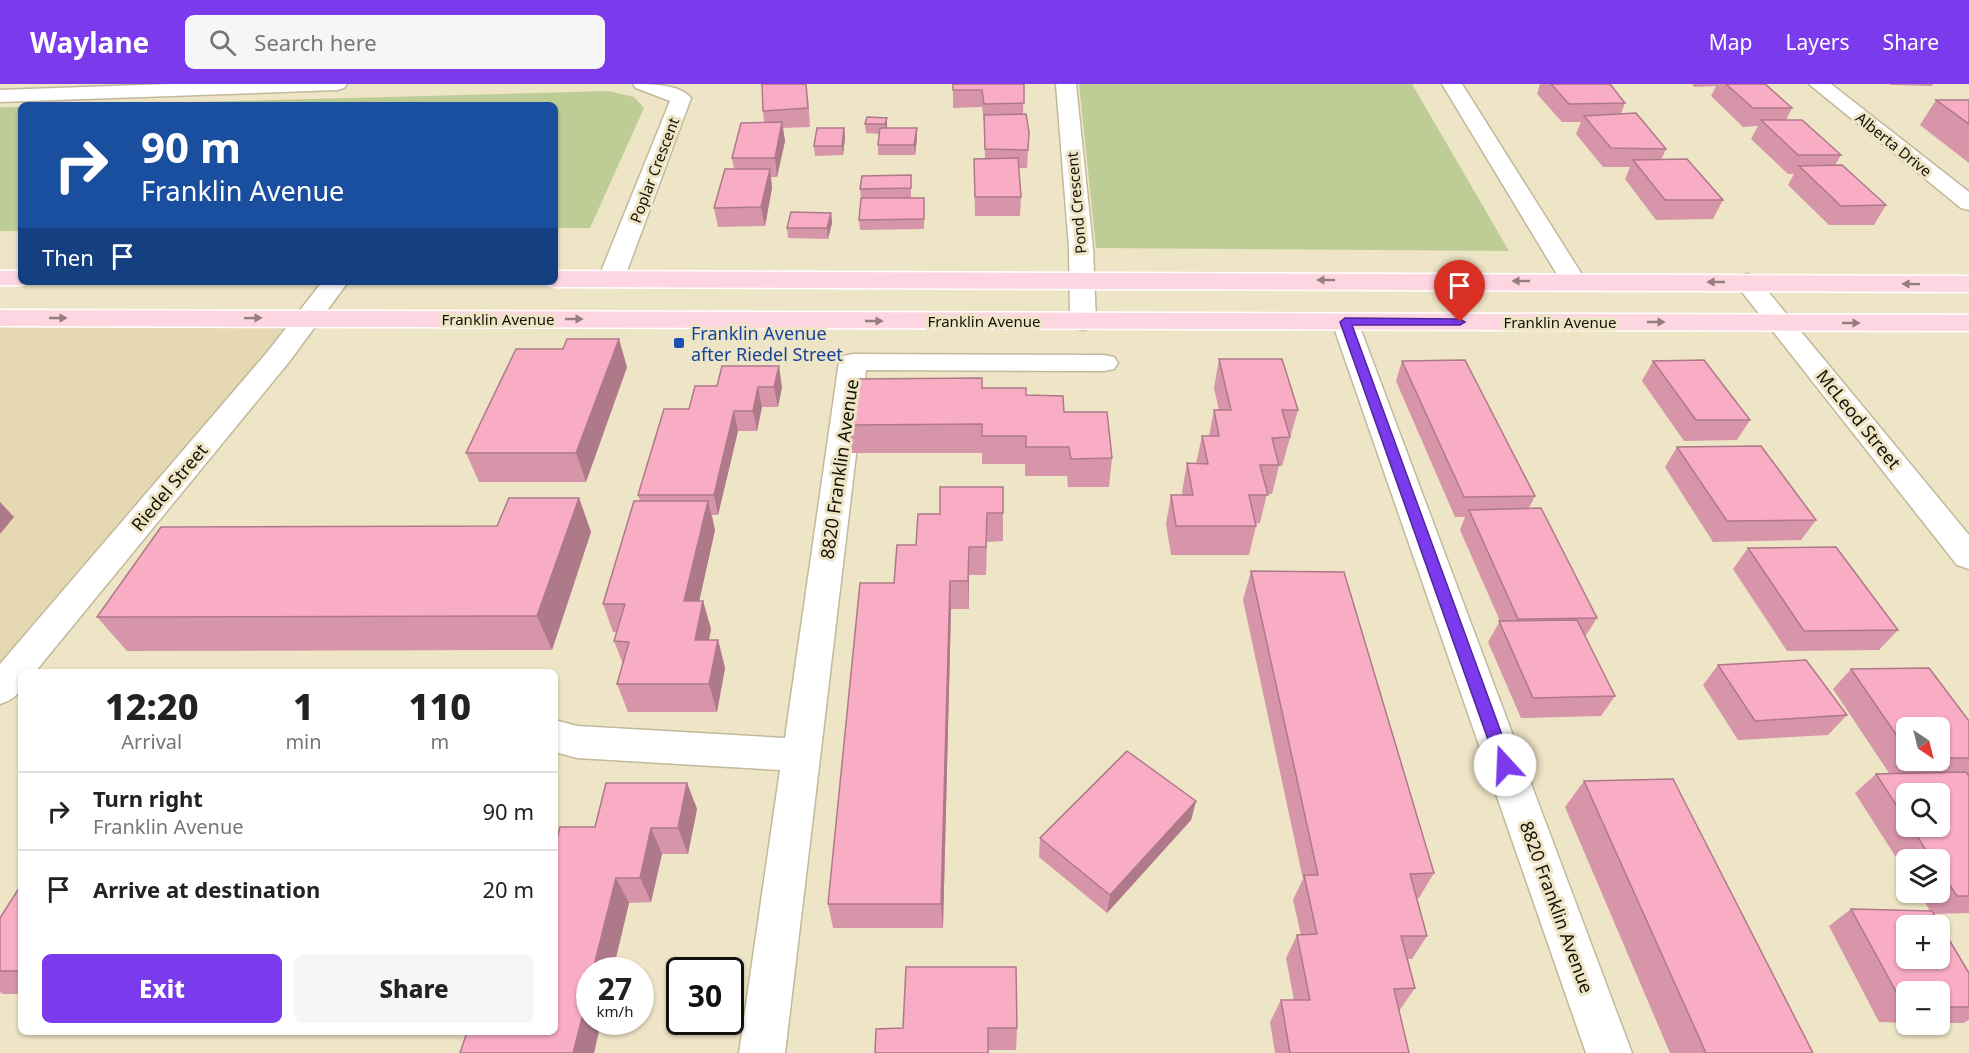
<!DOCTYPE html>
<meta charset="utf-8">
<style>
:root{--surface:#fff;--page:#f6f6f6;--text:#222;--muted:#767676;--line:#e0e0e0;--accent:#7c3aed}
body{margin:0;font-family:"Noto Sans",sans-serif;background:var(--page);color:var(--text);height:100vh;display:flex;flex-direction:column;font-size:22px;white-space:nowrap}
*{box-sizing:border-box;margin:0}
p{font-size:20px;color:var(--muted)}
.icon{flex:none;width:33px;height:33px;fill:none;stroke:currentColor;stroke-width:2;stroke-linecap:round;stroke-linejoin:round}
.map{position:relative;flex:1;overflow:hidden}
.side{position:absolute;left:18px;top:585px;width:540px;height:366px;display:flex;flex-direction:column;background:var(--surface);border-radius:9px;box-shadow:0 2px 4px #0004}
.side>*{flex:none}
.top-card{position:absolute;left:18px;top:18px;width:540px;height:183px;border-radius:9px;box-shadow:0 2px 4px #0004;background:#1a4fa0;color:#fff;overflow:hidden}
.needle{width:39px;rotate:145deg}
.controls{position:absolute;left:1896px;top:633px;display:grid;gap:12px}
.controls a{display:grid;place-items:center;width:54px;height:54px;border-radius:9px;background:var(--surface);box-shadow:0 2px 4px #0004;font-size:30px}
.speed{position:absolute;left:576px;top:873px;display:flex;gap:12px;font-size:30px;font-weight:700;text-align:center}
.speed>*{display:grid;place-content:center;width:78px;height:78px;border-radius:50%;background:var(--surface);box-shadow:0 2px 4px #0004;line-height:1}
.speed small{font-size:15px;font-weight:400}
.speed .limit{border:3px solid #111;border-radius:9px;background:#fff;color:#111}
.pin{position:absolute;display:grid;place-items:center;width:51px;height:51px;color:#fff;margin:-62px -26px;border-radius:50% 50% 50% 0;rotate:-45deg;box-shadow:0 0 6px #0007}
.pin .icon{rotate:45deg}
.me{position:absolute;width:66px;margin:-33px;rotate:340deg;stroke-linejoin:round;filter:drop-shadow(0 0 4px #0008)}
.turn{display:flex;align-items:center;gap:21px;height:126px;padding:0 24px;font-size:27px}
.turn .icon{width:78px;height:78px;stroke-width:2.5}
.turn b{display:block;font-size:42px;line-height:51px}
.then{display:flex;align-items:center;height:57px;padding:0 24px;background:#0003;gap:12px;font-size:22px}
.eta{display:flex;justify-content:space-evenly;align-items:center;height:102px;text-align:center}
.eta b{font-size:36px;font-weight:800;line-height:42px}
.primary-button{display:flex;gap:12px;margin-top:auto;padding:12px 24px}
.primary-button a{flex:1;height:69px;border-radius:9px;background:var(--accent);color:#fff;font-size:24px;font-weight:800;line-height:69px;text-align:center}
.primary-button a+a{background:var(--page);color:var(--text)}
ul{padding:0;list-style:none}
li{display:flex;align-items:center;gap:18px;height:78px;padding:0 24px;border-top:2px solid var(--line)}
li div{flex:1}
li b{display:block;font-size:22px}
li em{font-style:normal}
header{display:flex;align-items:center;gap:36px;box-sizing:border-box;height:84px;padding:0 30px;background:var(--accent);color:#fff}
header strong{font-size:28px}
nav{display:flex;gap:33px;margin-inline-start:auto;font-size:21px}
.search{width:420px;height:54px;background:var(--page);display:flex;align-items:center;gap:15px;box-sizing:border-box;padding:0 21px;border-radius:9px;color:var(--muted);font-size:22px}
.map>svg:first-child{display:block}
.built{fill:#e5d8b3}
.green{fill:#becd96}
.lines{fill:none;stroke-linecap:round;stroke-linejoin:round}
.minor-casing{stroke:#c2b99b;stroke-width:3}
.major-casing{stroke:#fff;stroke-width:3}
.minor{fill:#fff;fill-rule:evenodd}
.major{fill:#fed6e1;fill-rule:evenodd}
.wall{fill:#d695a9;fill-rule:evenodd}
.shaded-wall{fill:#ae7989}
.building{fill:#f9adc4;stroke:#ae7989;stroke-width:1.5;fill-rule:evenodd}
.oneway{fill:#957e7f}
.route{fill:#7c3aed;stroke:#51269a;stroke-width:1.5}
.transit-dot{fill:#1a4fb4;stroke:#eee4c6;stroke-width:2}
.labels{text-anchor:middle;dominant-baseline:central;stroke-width:6;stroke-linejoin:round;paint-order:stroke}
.far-street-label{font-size:15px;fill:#151207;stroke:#eee4c6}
.transit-label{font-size:18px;fill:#164399;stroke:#eee4c6;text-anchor:start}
.street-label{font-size:18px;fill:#151207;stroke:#eee4c6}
</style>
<header>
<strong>Waylane</strong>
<div class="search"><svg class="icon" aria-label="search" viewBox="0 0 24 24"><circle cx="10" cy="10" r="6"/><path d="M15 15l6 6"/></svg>Search here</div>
<nav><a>Map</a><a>Layers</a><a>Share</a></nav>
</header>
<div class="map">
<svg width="1969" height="969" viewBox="0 0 1969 969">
<rect width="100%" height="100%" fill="#eee4c6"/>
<path class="built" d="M306,233L0,605V234Z"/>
<path class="green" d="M1079,0H1412L1509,167L1096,164Z
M609,7L634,13L644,24L590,144H555V21H86Z
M0,23H21V147H0Z"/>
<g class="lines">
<g class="minor-casing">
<path id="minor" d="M170,0H347L344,4L337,6L0,18V6Z
M633,0C650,0 680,0 691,14L624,195L620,200L611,203L602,200L598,195L670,17L636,4Z
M1056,0H1076L1093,164L1096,238L1092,244L1083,246L1074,244L1070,238L1069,164Z
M1442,0H1462L1586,197L1582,202L1573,205L1564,202Z
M1809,0H1831L1969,108V126L1961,124Z
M1747,190L1756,193L1969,451V485L1957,481L1738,203L1734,198L1738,193Z
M322,198H348L289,278L35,588H21C21,608 20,613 0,620V580L269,266Z
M1345,230L1354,232L1358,238L1632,969H1586L1332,238L1336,232Z
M853,270L1104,271L1114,273L1118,279L1114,285L1104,287L866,286L785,969H739L780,686L577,674L555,668V636L577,642L785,654L839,278L843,272Z"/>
</g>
<g class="major-casing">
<path id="major" d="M0,187H21V198H31L21,201H0Z
M555,187L1969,192V208L555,203L546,200L545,198H555Z
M0,226L1969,231V247L0,242Z"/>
</g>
<use href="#minor" class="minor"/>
<use href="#major" class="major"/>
</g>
<path class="wall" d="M1024,0L1023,30L1029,48L1027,84H1019L1021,113L1020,132H975L974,75H985L984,37L982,23L953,24V6Z
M1540,0H1610L1625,19L1621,30L1666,65L1661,76L1723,116L1713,135L1656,136L1625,95L1630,83H1603L1576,50L1581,38H1562L1537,10Z
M1692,0H1765L1792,24L1786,36L1841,71L1835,81L1886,121L1874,141H1829L1788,101L1794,90H1788L1751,55L1758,42L1743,43L1711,12L1716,2L1694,3Z
M1889,0H1933L1932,2L1891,1Z
M808,13L810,43L783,44L785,57L777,93H771L772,104L765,142L718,143L714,124L734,85L732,74L764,38L763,27Z
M1936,16H1969V79L1920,41Z
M887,34V44H917V54L915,71H878V61L879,50L866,49L865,40Z
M844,44L845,53L843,71L815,72L814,62Z
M911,101V114H924V145L860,146L859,136L861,114L860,105Z
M831,129L832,139L828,155L788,154L787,144Z
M1219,275L1298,326L1282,382H1279L1272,410H1267L1260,439L1255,440L1256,442L1249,471H1171L1166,440L1171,411H1183L1182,408L1187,379L1196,380L1202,352H1209L1214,326H1219L1214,304Z
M1402,277L1535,412L1529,424L1597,534L1585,553L1615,612L1601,632L1521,634L1488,558L1500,537L1460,446L1465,433H1455L1396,297Z
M1653,277L1750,336L1737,356L1684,357L1642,297Z
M627,283L586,398H479L466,369Z
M695,302L782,303L778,323H762L757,347H738L718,431H712L715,446L699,517H703L711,545L709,556H718L725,584L717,628H628L617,600L623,580L614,557L617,548H613L603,520L640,417L638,411L689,325Z
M982,304L1026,311L1064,328L1112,374L1109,403H1068L1067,392H1025V380H982V369H852L849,341Z
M1677,363L1816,436L1801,456L1713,458L1665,383Z
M579,414L591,448L552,566L127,567L97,533L497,442Z
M1003,429V457L987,458L986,491H969V525H951L943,844H833L828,820L894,499L916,461L918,430Z
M1748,464L1898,546L1879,566L1787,567L1733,485Z
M1251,487L1434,789L1419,814H1417L1427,852L1412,875H1408L1415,904L1399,927L1409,969H1275L1270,938L1281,916H1294L1286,874L1297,851H1301L1293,816L1303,795L1243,516Z
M1718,581L1847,631L1828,651L1738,656L1703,601Z
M1851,585L1969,637V829L1934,830L1969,889V936L1963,939H1940V908H1906V939L1879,938L1829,842L1851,825L1930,827L1919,808H1940V776H1906V789L1855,709L1876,690L1889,689L1833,605ZM1906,644H1940V676H1906ZM1906,710L1940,742H1906Z
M1584,697L1813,969H1670L1565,723Z
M606,699H687L697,725L688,770H662L651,818L629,819L613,886H590V938H601L594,969H460L467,948H555V762L560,743H595Z
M1196,717L1191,736L1107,829L1039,773L1040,754Z
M21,801V910H3L0,908V834Z
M1017,944L1016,966H988L876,945Z"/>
<path class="shaded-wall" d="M887,34V44L886,50L885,40Z
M782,38L785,57L777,93L775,74Z
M844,44L845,53L843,71L842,62Z
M917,44V54L915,71L914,61Z
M770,85L772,104L765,142L761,123Z
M831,129L832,139L828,155L827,144Z
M619,255L627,283L586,398L576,369Z
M779,282L782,303L778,323L774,303Z
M758,303L762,323L757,347L753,327Z
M734,327L738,347L718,431L714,411Z
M579,414L591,448L552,566L537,532Z
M708,417L715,446L693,545L684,517Z
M0,418L14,433L0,450Z
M969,463V525L968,497Z
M950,497L951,525L943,844L941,820Z
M703,517L711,545L703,584L695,556Z
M718,556L725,584L717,628L709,600Z
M687,699L697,725L688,770L678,744Z
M1196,717L1191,736L1107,829L1110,811Z
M651,744L662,770L651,818L640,794Z
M616,794L629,819L613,886H593Z
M590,903V938H601L594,969H573Z"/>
<path class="building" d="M762,0H806L808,24L763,27Z
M953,0H1024V19L984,20L982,6H953Z
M1551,0H1610L1625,19L1569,20Z
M1726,0H1765L1792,24H1753Z
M1936,16H1969V40Z
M1636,29L1666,65L1611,64L1584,32Z
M1026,30L1029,48L1028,66L985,65L984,31Z
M867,33L887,34L885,40H865Z
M1761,36H1802L1841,71H1798Z
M782,38L775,74H732L741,39Z
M817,44H844L842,62H814Z
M880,44H917L914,61H878Z
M1018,74L1021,113H975L974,75Z
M1687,75L1723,116H1665L1633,76Z
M1842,81L1886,121L1841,122L1799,82Z
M725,85H770L761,123L714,124Z
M911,91V104L860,105L862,92Z
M861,114H924V135L859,136Z
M791,128L831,129L827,144H787Z
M567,255H619L576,369H466L516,265H563Z
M1219,275H1282L1298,326H1282L1290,353L1272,354L1279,381H1260L1268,411H1249L1256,442H1176L1171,411H1193L1187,379L1208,380L1202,352H1219L1214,326H1231Z
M1465,276L1535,412L1464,413L1402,277Z
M1704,276L1750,336H1696L1653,277Z
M722,282H779L774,303H758L753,327H734L714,411H638L664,325H689L695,302H717Z
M982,294V304H1026V311L1063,312L1064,328H1107L1112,374L1071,375L1069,363H1026V352H982V340L849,341L855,295Z
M1761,362L1816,436L1727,437L1677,363Z
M940,403H1003V429H987L986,463H969L968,497H950L941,820H828L860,499H894L897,461H916L918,430H940Z
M509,414H579L537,532L97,533L161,443L497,442Z
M634,417H708L684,517H703L695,556H718L709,600H617L629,558L614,557L625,520H603Z
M1541,424L1597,534L1518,535L1469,426Z
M1836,463L1898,546L1804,547L1748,464Z
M1251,487L1344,488L1434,789L1410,790L1427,852H1401L1415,904L1394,905L1409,969H1290L1281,916H1310L1297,851L1317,850L1304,791H1318Z
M1577,536L1615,612L1533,614L1499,537Z
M1806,576L1847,631L1755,637L1718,581Z
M1929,584L1969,637V674H1940V644H1906V665L1851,585Z
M1127,667L1196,717L1110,811L1040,754Z
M1966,688L1969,692V812H1957L1940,786V776H1932L1911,742H1940V710H1906V736L1876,690Z
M1673,695L1813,969H1706L1584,697Z
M606,699H687L678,744H651L640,794H616L593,886H590V903L573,969H460L467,948H555V762L560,743H595Z
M21,801V887H0V834Z
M1851,825L1932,827L1969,889V923H1940V908H1906V922H1904ZM1906,842H1940V874H1906Z
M906,883H1016L1017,944H988V969H875L876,945L903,944Z"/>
<defs><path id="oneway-solid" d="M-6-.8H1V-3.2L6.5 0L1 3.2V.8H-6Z" transform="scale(1.5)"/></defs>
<g class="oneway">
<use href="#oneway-solid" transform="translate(1326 196) rotate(-180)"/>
<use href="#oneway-solid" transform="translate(1521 197) rotate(-180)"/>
<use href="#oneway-solid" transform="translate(1716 198) rotate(-180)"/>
<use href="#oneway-solid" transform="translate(1911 200) rotate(-179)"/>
<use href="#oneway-solid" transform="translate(58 234)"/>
<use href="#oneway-solid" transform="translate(253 234) rotate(-1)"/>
<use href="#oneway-solid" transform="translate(574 235)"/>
<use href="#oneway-solid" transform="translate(874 237)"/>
<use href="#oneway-solid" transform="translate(1656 238)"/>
<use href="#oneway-solid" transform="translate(1851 239)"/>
</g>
<path class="route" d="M1345,234L1460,235L1465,238L1460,241H1352L1513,681L1511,686L1505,688L1499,686L1497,681L1340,238Z"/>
<rect class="transit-dot" x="673" y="253" width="12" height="12" rx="3"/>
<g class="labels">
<g class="far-street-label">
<text transform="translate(1894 60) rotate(39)">Alberta Drive</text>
<text transform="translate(654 86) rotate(-69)">Poplar Crescent</text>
<text transform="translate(1076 119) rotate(-95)">Pond Crescent</text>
<text x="498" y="235">Franklin Avenue</text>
<text x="984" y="237">Franklin Avenue</text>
<text x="1560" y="238">Franklin Avenue</text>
</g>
<g class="transit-label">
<text x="691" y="249">Franklin Avenue<tspan x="691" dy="21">after Riedel Street</tspan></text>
</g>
<g class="street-label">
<text transform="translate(1859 335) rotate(51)">McLeod Street</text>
<text transform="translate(839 385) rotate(-82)">8820 Franklin Avenue</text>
<text transform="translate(169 403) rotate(-50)">Riedel Street</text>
<text transform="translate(1557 823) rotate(70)">8820 Franklin Avenue</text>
</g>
</g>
</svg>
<div class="controls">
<a><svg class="needle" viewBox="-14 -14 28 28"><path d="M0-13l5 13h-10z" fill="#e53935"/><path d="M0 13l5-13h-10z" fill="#767676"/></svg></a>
<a><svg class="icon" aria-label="search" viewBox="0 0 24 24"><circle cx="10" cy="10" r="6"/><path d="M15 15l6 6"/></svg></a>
<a><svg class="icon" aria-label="layers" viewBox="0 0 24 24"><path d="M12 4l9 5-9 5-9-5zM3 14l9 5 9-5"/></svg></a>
<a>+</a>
<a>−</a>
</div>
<div class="speed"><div>27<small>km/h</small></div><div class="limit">30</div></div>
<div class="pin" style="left:1460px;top:238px;background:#d93025"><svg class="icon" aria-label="arrive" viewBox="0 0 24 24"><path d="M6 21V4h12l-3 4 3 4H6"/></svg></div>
<svg class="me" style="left:1505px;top:681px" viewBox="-20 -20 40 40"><circle r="19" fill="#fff"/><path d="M0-13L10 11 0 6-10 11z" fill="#7c3aed"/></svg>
<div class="top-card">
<div class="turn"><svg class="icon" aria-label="right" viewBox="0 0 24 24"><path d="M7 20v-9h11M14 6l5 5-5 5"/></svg><div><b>90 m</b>Franklin Avenue</div></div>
<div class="then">Then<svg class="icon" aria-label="arrive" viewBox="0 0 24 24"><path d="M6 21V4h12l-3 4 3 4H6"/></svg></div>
</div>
<section class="side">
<div class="eta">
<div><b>12:20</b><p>Arrival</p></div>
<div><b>1</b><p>min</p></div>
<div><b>110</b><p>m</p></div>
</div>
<ul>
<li><svg class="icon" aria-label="right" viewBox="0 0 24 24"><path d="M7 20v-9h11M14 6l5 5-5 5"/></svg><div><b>Turn right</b><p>Franklin Avenue</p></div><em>90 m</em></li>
<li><svg class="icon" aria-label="arrive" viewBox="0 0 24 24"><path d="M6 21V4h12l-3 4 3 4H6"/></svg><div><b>Arrive at destination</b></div><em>20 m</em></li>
</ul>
<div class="primary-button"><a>Exit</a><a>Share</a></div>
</section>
</div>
